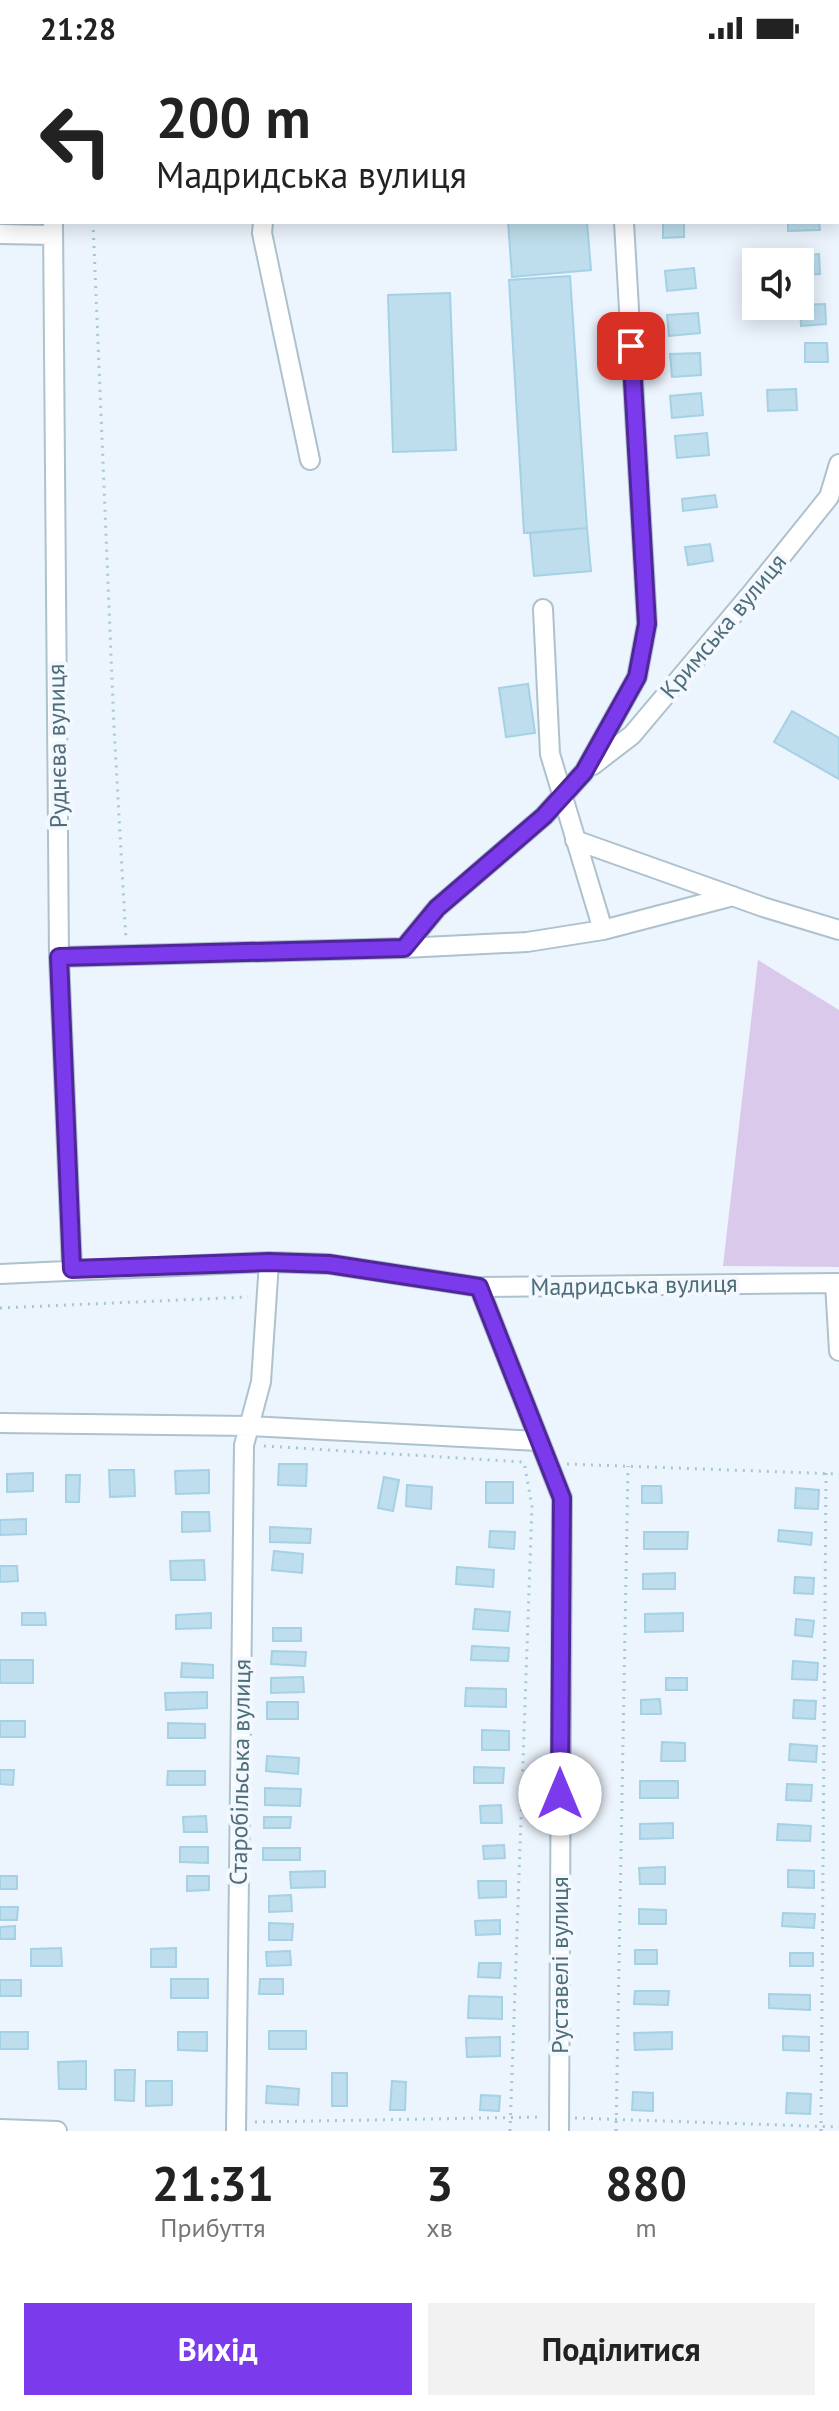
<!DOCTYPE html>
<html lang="uk">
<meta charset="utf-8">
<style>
:root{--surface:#fff;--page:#f2f2f2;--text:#222;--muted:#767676;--accent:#7c3aed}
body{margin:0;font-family:"PT Sans",sans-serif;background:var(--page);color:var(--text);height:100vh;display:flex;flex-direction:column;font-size:30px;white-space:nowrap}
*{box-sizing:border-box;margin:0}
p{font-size:26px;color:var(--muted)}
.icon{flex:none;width:44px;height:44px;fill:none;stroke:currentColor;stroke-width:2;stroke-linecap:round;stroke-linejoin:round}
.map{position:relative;height:2075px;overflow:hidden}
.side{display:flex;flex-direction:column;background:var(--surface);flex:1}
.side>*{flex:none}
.guide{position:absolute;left:0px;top:0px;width:840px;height:168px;box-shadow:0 4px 20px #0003;background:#fff;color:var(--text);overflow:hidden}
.fabs{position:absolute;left:742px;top:192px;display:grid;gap:16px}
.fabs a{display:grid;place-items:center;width:72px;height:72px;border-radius:0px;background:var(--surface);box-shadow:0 4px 20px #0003;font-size:40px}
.pin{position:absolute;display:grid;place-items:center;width:68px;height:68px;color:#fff;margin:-34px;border-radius:16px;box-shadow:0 4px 12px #0006}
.me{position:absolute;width:88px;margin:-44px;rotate:0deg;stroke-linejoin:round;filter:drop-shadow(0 0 6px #0008)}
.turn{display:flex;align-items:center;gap:28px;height:168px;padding:0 24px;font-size:36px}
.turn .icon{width:104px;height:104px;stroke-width:2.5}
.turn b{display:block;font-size:56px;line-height:68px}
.eta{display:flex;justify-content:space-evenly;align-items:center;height:136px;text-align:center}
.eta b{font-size:48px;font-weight:700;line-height:56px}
.cta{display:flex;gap:16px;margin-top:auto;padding:16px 24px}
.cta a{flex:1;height:92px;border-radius:0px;background:var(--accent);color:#fff;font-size:32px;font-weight:700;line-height:92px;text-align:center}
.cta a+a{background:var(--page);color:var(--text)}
.status{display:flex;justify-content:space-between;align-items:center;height:56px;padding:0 40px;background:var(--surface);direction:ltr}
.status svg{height:22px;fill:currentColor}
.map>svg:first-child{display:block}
.green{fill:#dbc9eb}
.building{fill:#bedeed;stroke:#a4d1e5;stroke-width:2}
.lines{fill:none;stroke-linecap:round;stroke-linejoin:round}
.minor-casing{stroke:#adc2cd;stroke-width:22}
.path{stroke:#a5c8d8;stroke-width:3;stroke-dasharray:2 6;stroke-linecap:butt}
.minor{stroke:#fff;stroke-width:18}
.route-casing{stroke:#51269a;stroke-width:20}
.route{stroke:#7c3aed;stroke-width:14}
.labels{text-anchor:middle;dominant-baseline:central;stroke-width:8;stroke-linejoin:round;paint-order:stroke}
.street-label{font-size:24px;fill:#4d6d79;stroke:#f3f8ff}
</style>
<div class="status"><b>21:28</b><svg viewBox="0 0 49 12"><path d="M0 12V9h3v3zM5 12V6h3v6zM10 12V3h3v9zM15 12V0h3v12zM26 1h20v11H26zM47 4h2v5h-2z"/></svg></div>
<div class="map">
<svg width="839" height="2075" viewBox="0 0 839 2075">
<rect width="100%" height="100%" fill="#ecf4fd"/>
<path class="green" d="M758,904L839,954V1211L723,1210Z"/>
<path class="building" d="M138,0H238L239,2H139Z
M508,166H587L591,214L512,221Z
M663,166H684V181L663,182Z
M788,166H819L820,174L788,175Z
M819,198L820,218L800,219L796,200Z
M694,212L696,232L667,235L665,215Z
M570,220L587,472L524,477L509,224Z
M450,237L456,394L393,396L388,239Z
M825,248L826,268L801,270L800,249Z
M698,257L700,277L669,280L667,259Z
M805,287H827L828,306H805Z
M700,297L701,319L672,321L670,298Z
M796,333L797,354L768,355L767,334Z
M701,337L703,359L672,362L670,340Z
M707,377L709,399L677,402L675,380Z
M715,439L717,451L683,455L682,443Z
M587,472L591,515L534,520L530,477Z
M710,488L713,505L688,509L685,491Z
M528,628L535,677L506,681L499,632Z
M792,655L839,682V723L774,686Z
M279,1408H307L306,1430L278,1429Z
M109,1414H134L135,1440L110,1441Z
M209,1414V1437L176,1438L175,1415Z
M33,1417V1435L7,1436V1418Z
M66,1419H80L79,1446H66Z
M384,1421L399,1424L393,1455L378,1452Z
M486,1426H513V1447H486Z
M407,1429L432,1431L431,1453L406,1450Z
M642,1430H661L662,1447H642Z
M796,1432L819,1434L818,1453L795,1452Z
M182,1456H209L210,1475L182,1476Z
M26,1463V1478L0,1479V1464Z
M270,1471L311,1473L310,1487L270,1486Z
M779,1474L812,1477L811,1489L778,1485Z
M490,1475L515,1476L514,1493L489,1491Z
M644,1476H688L687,1493H644Z
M274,1495L303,1498L302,1517L272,1514Z
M204,1504L205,1524H171L170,1505Z
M0,1510H17L18,1525L0,1526Z
M457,1511L494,1514L493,1531L456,1528Z
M675,1517V1533H643V1518Z
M795,1521L814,1522L813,1538L794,1537Z
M475,1553L510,1556L508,1575L473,1573Z
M22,1557H45L46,1569H22Z
M211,1557V1572L176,1573V1559Z
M683,1557V1575L645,1576V1558Z
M796,1563L814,1565L812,1581L795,1579Z
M273,1572H301V1585H273Z
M472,1590L509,1592L508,1605L471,1604Z
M272,1595L306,1596L305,1610L271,1608Z
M0,1604H33V1627H0Z
M793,1605L818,1607L817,1624L792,1623Z
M182,1607L213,1609V1622L181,1621Z
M303,1621L304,1636L271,1637V1622Z
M666,1622H687V1634H666Z
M466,1632L506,1633V1651L465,1650Z
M207,1636V1652L166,1654L165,1637Z
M660,1643L661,1658H641V1644Z
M794,1644L816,1645L815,1663L793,1662Z
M267,1646H298V1663H267Z
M0,1665H25V1681H0Z
M168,1667L205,1668V1682H168Z
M482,1674L509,1675V1694H482Z
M662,1686L685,1687V1705H661Z
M790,1688L817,1690L816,1706L789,1704Z
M267,1700L299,1702L298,1718L266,1715Z
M474,1711L504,1712L503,1727H474Z
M0,1714H14L13,1729L0,1728Z
M168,1715H205V1729H167Z
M640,1725H678V1742H640Z
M787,1728L812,1729L811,1745L786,1744Z
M265,1732L301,1733L300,1750L265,1749Z
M501,1749L502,1767H481L480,1750Z
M206,1760L207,1776H184L183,1761Z
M264,1761H291L290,1772H264Z
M673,1767V1782L640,1783V1768Z
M778,1768L811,1770L810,1785L777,1784Z
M504,1789L505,1802L484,1803L483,1790Z
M180,1791H208V1807L180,1806Z
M263,1792H300V1804H263Z
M665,1811V1828H640L639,1812Z
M788,1814L814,1815V1832L788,1831Z
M325,1815V1831L291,1832L290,1816Z
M0,1820H17V1833H0Z
M187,1820H209V1834L187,1835Z
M478,1825H506V1841L479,1842Z
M291,1839L292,1855L269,1856V1840Z
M0,1851H18L17,1864H0Z
M639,1853L666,1854V1868H639Z
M783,1857L815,1858L814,1872L782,1870Z
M500,1864V1878L476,1879L475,1865Z
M269,1867L293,1868L292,1884H269Z
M15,1870V1883H0V1871Z
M61,1892L62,1910H31V1893Z
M176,1892V1911H151V1893Z
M635,1894H657V1908H635Z
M290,1895L291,1909L267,1910L266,1896Z
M790,1897H813V1910H790Z
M479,1907H501L500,1922L478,1921Z
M171,1923H208V1942H171Z
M260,1923H283V1938H259Z
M0,1924H21V1940H0Z
M635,1935H669L668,1949L634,1948Z
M769,1938L810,1939V1954L769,1952Z
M469,1940L502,1941V1963L468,1962Z
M269,1975H306V1993H269Z
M0,1976H28V1993H0Z
M178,1976H207V1995L178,1994Z
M672,1976V1993L635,1994L634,1977Z
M783,1980L809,1981V1995L783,1994Z
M500,1981V2000L467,2001L466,1982Z
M86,2005V2033H59L58,2006Z
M115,2014H135L134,2045L115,2044Z
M332,2017H347V2050H332Z
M146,2025H172V2049L146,2050Z
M392,2025L406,2026L405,2054H390Z
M267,2030L299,2033L298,2049L266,2047Z
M633,2036L653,2037V2055L632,2054Z
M787,2037L811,2038L810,2058L786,2057Z
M481,2039L500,2040L499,2055L480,2054Z"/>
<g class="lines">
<g class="minor-casing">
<path id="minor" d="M20,0L21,2
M259,0V2
M614,0L615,2
M836,0V2
M838,37L839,56
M53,166L59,901L72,1213
M263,166L262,177L310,404
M0,178L53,179
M543,553L550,698L603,874
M593,709L632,679L755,533L829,441L839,408
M575,784L763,851L839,874
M404,892L527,886L603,874L733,840
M59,901L404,892L437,852L544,760L584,716L637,621L647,568L624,166
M0,1218L269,1206L329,1208L479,1231L839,1227
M835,1227L839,1295
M479,1231L562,1442L559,2075
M0,1367L250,1370L539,1385
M0,2073L57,2075
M236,2075L244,1389L261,1326L269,1206"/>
</g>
<path class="path" d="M56,0L57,2
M93,166L114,671L126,884
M0,1252L248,1241
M264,1390L523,1406
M567,1408L839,1418
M575,2062L839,2071
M255,2066L543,2061
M510,2075L532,1450L524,1406
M616,2075L628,1410
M821,2075L826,1417"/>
<use href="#minor" class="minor"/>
</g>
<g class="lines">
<g class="route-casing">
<path id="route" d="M560,1738L562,1442L479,1231L329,1208L269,1206L72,1213L59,901L404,892L437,852L544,760L584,716L637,621L647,568L631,290"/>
</g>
<use href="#route" class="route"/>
</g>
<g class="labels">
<g class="street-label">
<text transform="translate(723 570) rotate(-50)">Кримська вулиця</text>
<text transform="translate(57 690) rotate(-91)">Руднєва вулиця</text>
<text transform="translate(634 1229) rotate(-1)">Мадридська вулиця</text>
<text transform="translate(240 1716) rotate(-89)">Старобільська вулиця</text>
<text transform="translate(559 1909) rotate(-90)">Руставелі вулиця</text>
</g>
</g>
</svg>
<div class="fabs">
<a><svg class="icon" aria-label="sound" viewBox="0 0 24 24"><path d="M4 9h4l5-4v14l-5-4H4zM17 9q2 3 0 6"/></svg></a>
</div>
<div class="pin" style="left:631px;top:290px;background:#d93025"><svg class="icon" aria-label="arrive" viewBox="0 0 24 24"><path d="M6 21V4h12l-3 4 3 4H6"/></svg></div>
<svg class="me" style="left:560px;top:1738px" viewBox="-20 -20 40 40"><circle r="19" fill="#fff"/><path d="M0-13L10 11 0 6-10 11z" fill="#7c3aed"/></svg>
<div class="guide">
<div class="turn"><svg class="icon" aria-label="left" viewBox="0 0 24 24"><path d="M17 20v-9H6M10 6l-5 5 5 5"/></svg><div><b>200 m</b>Мадридська вулиця</div></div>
</div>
</div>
<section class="side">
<div class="eta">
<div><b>21:31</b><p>Прибуття</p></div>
<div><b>3</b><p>хв</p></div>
<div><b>880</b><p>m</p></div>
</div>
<div class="cta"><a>Вихід</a><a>Поділитися</a></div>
</section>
